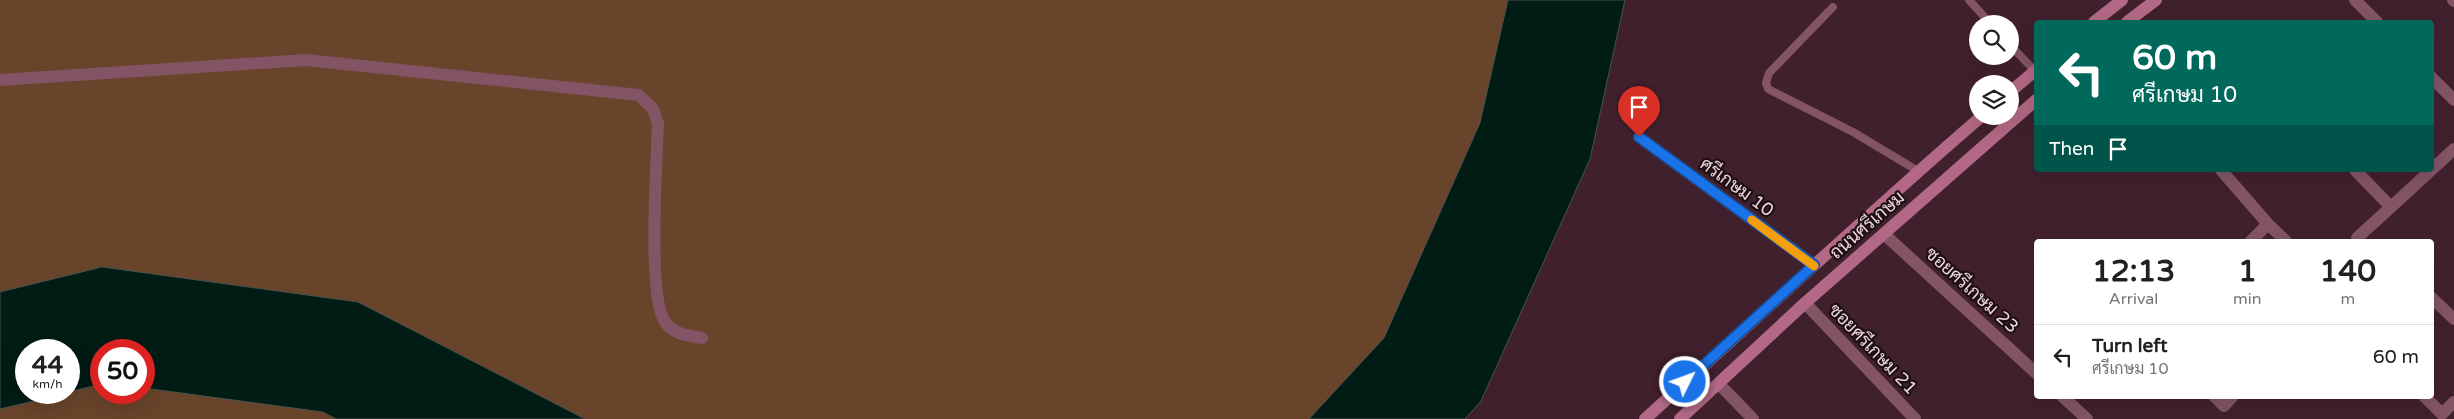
<!DOCTYPE html>
<meta charset="utf-8">
<style>
:root{--surface:#fff;--page:#f2f2f2;--text:#202124;--muted:#757577;--line:#e0e0e0}
body{margin:0;font-family:"Varela Round",Sarabun,sans-serif;background:var(--page);color:var(--text);height:100vh;display:flex;flex-direction:column;font-size:19px;white-space:nowrap}
*{box-sizing:border-box;margin:0}
p{font-size:16px;color:var(--muted)}
.icon{flex:none;width:28px;height:28px;fill:none;stroke:currentColor;stroke-width:2;stroke-linecap:round;stroke-linejoin:round}
.map{position:relative;flex:1;overflow:hidden}
.side{position:absolute;left:2034px;top:239px;width:400px;height:160px;display:flex;flex-direction:column;background:var(--surface);border-radius:5px;box-shadow:0 5px 20px #0002}
.side>*{flex:none}
.guide{position:absolute;left:2034px;top:20px;width:400px;height:152px;border-radius:5px;box-shadow:0 5px 20px #0002;background:#00695c;color:#fff;overflow:hidden}
.fabs{position:absolute;left:1969px;top:15px;display:grid;gap:10px}
.fabs a{display:grid;place-items:center;width:50px;height:50px;border-radius:50%;background:var(--surface);box-shadow:0 5px 20px #0002;font-size:25px}
.speed{position:absolute;left:15px;top:339px;display:flex;gap:10px;font-size:25px;font-weight:700;text-align:center}
.speed>*{display:grid;place-content:center;width:65px;height:65px;border-radius:50%;background:var(--surface);box-shadow:0 5px 20px #0002;line-height:1}
.speed small{font-size:12px;font-weight:400}
.speed .limit{border:8px solid #d22;background:#fff;color:#111}
.pin{position:absolute;display:grid;place-items:center;width:42px;height:42px;color:#fff;margin:-51px -21px;border-radius:50% 50% 50% 0;rotate:-45deg;box-shadow:0 0 5px #0007}
.pin .icon{rotate:45deg}
.me{position:absolute;width:55px;margin:-28px;rotate:48deg;stroke-linejoin:round;filter:drop-shadow(0 0 4px #0008)}
.turn{display:flex;align-items:center;gap:18px;height:105px;padding:0 15px;font-size:22px}
.turn .icon{width:65px;height:65px;stroke-width:2.5}
.turn b{display:block;font-size:35px;line-height:42px}
.then{display:flex;align-items:center;height:48px;padding:0 15px;background:#0003;gap:10px;font-size:19px}
.eta{display:flex;justify-content:space-evenly;align-items:center;height:85px;text-align:center}
.eta b{font-size:30px;font-weight:700;line-height:35px}
ul{padding:0;list-style:none}
li{display:flex;align-items:center;gap:15px;height:65px;padding:0 15px;border-top:1px solid var(--line)}
li div{flex:1}
li b{display:block;font-size:19px}
li em{font-style:normal}
.map>svg:first-child{display:block}
.green{fill:#68442a}
.water{fill:#011b15;stroke:#485351}
.lines{fill:none;stroke-linecap:round;stroke-linejoin:round}
.service{stroke:#835466;stroke-width:8}
.minor{stroke:#835466;stroke-width:12}
.secondary{stroke:#b36985;stroke-width:12}
.route-casing{stroke:#114b97;stroke-width:12}
.route{stroke:#1a73e8;stroke-width:9}
.slow{stroke:#f59e0b;stroke-width:9}
.labels{text-anchor:middle;dominant-baseline:central;stroke-width:4.5;stroke-linejoin:round;paint-order:stroke}
.street-label{font-size:18px;fill:#ecd5dd;stroke:#1e0f15}
</style>
<div class="map">
<svg width="2454" height="419" viewBox="0 0 2454 419">
<rect width="100%" height="100%" fill="#41202d"/>
<path class="green" d="M0,0H1508L1480,123L1384,338L1309,419H585L358,302L102,267L0,292Z
M101,384V392H144V388L323,412L336,419H0V409Z"/>
<path class="water" d="M1508,0H1625L1590,159L1481,401L1465,419H1309L1384,338L1480,123Z
M102,267L358,302L585,419H336L323,412L144,388V350H101V384L69,392V350H26V392L68,393L0,409V292Z"/>
<g class="lines">
<path class="service" d="M1969,0L1991,24
M1833,7L1769,73L1766,83L1768,89L1853,132L1918,171
M2010,45L2035,71"/>
<path class="minor" d="M2355,0L2377,22
M2453,0L2454,1
M2431,77L2454,100
M0,80L306,60L639,95L653,109L658,123C657,161 647,296 665,322C673,334 689,336 702,338
M1639,137L1814,265
M2221,170L2268,224L2286,241
M2355,170L2391,207L2454,149
M1884,234L2036,373
M2357,238L2391,207
M2251,241L2268,224
M2431,297L2454,319
M1805,303L1915,419
M1719,384L1753,419
M2062,396L2087,419
M2214,396L2224,406L2233,396
M2424,396L2442,414L2454,402"/>
<path class="secondary" d="M2094,22L2122,0
M2127,22L2156,0
M2010,92L2036,70
M1645,419C1757,318 1867,215 1982,116
M1680,419L1805,303L2036,100"/>
</g>
<g class="lines">
<g class="route-casing">
<path id="route" d="M1639,137L1814,265L1685,382"/>
</g>
<use href="#route" class="route"/>
<path class="slow" d="M1752,220L1814,266"/>
</g>
<g class="labels">
<g class="street-label">
<text transform="translate(1737 187) rotate(36)">ศรีเกษม 10</text>
<text transform="translate(1867 225) rotate(-41)">ถนนศรีเกษม</text>
<text transform="translate(1972 290) rotate(42)">ซอยศรีเกษม 23</text>
<text transform="translate(1873 349) rotate(46)">ซอยศรีเกษม 21</text>
</g>
</g>
</svg>
<div class="fabs">
<a><svg class="icon" aria-label="search" viewBox="0 0 24 24"><circle cx="10" cy="10" r="6"/><path d="M15 15l6 6"/></svg></a>
<a><svg class="icon" aria-label="layers" viewBox="0 0 24 24"><path d="M12 4l9 5-9 5-9-5zM3 14l9 5 9-5"/></svg></a>
</div>
<div class="speed"><div>44<small>km/h</small></div><div class="limit">50</div></div>
<div class="pin" style="left:1639px;top:137px;background:#d93025"><svg class="icon" aria-label="arrive" viewBox="0 0 24 24"><path d="M6 21V4h12l-3 4 3 4H6"/></svg></div>
<svg class="me" style="left:1685px;top:382px" viewBox="-20 -20 40 40"><circle r="17" fill="#1a73e8" stroke="#fff" stroke-width="3"/><path d="M0-11L8 9 0 5-8 9z" fill="#fff"/></svg>
<div class="guide">
<div class="turn"><svg class="icon" aria-label="left" viewBox="0 0 24 24"><path d="M17 20v-9H6M10 6l-5 5 5 5"/></svg><div><b>60 m</b>ศรีเกษม 10</div></div>
<div class="then">Then<svg class="icon" aria-label="arrive" viewBox="0 0 24 24"><path d="M6 21V4h12l-3 4 3 4H6"/></svg></div>
</div>
<section class="side">
<div class="eta">
<div><b>12:13</b><p>Arrival</p></div>
<div><b>1</b><p>min</p></div>
<div><b>140</b><p>m</p></div>
</div>
<ul>
<li><svg class="icon" aria-label="left" viewBox="0 0 24 24"><path d="M17 20v-9H6M10 6l-5 5 5 5"/></svg><div><b>Turn left</b><p>ศรีเกษม 10</p></div><em>60 m</em></li>
</ul>
</section>
</div>
